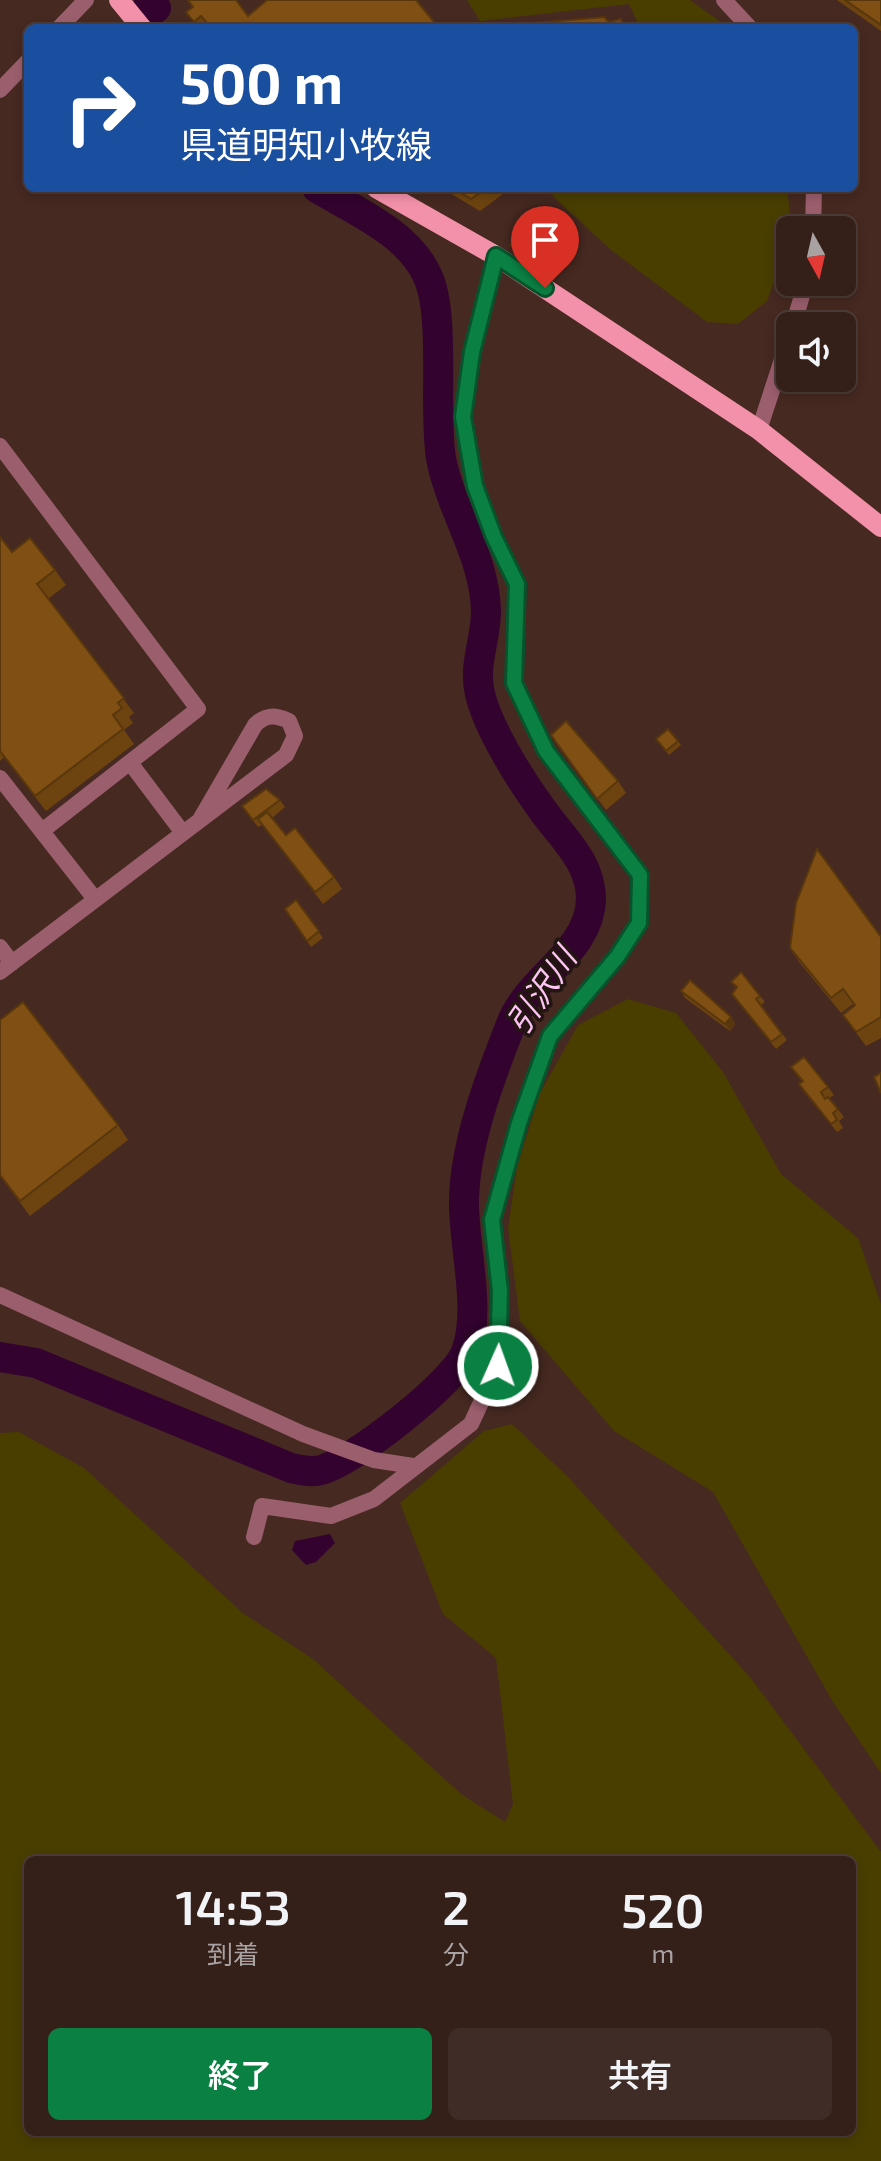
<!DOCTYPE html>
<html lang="ja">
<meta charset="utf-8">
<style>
:root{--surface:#341f19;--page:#3f2c26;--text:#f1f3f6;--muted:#a9a2a2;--line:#4e3d38;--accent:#0b8043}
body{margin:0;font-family:"Exo 2","Noto Sans JP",sans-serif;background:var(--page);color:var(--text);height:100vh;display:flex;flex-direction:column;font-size:30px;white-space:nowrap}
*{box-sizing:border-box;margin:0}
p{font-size:26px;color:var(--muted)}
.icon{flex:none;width:44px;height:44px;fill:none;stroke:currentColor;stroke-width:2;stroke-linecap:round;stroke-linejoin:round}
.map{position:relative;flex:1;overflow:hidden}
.side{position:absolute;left:24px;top:1856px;width:832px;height:280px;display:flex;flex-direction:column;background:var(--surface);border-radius:12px;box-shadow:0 4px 12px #0003,0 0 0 2px var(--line)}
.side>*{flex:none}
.top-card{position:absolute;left:24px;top:24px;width:834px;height:168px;border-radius:12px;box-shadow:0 4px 12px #0003,0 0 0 2px var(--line);background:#1a4fa0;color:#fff;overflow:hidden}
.needle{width:52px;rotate:172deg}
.controls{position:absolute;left:776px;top:216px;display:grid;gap:16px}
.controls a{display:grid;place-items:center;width:80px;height:80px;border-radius:12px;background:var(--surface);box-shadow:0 4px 12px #0003,0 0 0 2px var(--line);font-size:40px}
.pin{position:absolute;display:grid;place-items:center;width:68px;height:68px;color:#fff;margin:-82px -34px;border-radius:50% 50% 50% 0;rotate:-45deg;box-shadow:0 0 8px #0007}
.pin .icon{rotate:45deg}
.me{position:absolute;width:88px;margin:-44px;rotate:2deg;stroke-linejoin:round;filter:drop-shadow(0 0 6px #0008)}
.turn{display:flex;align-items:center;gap:28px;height:168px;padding:0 24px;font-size:36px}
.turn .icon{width:104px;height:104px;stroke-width:2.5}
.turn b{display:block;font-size:56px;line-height:68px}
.eta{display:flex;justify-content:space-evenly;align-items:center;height:136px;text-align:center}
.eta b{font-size:48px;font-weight:600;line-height:56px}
.cta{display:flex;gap:16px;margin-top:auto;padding:16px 24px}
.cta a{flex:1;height:92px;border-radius:12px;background:var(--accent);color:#fff;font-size:32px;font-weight:600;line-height:92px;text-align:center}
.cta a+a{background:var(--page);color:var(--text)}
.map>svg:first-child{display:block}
.green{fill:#493e00;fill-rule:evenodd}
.water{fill:#33022f}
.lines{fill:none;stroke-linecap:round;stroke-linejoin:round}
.river{stroke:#33022f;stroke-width:30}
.minor{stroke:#9b5e6d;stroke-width:16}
.major{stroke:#f491aa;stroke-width:20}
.wall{fill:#6d4410}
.shaded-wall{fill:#59370d}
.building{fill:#7f4f13;stroke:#59370d;stroke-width:2}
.route-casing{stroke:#07532c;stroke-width:20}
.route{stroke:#0b8043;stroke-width:14}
.labels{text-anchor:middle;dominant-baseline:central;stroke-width:7;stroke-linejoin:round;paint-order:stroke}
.water-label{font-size:32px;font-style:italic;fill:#fec4f4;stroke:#231612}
</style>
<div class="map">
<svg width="881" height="2161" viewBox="0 0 881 2161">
<rect width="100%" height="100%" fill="#462921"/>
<path class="green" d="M467,0H690L729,28H640L629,4L480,21Z
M544,188H787L792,230L790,239L767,301L738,324L707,322L611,250Z
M628,999L676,1013L723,1072L781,1174L858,1238L881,1304V1773L833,1702L713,1492L614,1431L520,1321L508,1228L517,1167L540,1093L578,1025Z
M512,1424L568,1477L750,1677L881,1852V2161H0V1433L19,1432L84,1468L244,1614L313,1659L461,1794L505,1822L513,1804L496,1658L443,1614L400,1503L484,1431ZM28,1860H852V2132H28Z"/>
<path class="water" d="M330,1534L335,1543L316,1562L306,1565L292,1550L295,1541Z"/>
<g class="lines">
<path class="river" d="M149,0L156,8
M0,1357L36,1363L291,1468C301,1470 312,1473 321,1470C353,1462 455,1382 466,1352C482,1309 463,1245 464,1200C465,1143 490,1078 511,1024C529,977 590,952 591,899C591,861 561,837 541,808C520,779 488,728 480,694C473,665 486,640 486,611C485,557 451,511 441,458C433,410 446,317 428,277C409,233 355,211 317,188"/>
<path class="minor" d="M724,0L750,28
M59,28L86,0
M0,90L28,61
M813,230L814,188
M793,326L806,282
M759,430L790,335
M0,446L198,709L42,831
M131,764L183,833
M0,778L95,899
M0,947L12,963
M0,972L286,755L295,736L289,721C275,715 266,714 255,725L201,818
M0,1295L303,1434L374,1460L413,1466
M254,1537L262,1506L331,1516L374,1499L471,1424L498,1366L500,1291L492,1220L519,1123L550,1036L617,957L639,923L640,875L546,751L514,683L517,584L494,537L475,486L463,417L472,352L496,256"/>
<path class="major" d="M119,0L142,28
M376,188L496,256L759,430L881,527"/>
</g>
<path class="wall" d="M187,0H236L248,16L439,28H198L186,12L192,7Z
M837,0H881V31Z
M445,188H511L480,211L448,192Z
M510,245L538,249L532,260L513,249Z
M0,537L12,552L55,570L66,585L48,599L134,713L129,717L133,723L124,730L134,744L46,811L4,757L0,761Z
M551,735L618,781L626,793L606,810Z
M678,741L681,745L669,755L659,743Z
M280,800L285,807L272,818L286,835L334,877L342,889L323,904L262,825L258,827L242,806Z
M296,900L323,938L311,947L285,909Z
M881,937V1038L866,1046L843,1015L855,1006L853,1004L841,1013L800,963L790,948Z
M731,982L760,996L765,1002L761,1005L787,1040L776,1049L736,1000V988Z
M681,991L731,1017L735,1024L730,1031L685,998Z
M0,1020L118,1125L128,1140L30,1216L0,1176Z
M791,1067L828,1087L834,1095L829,1098L844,1117L839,1121L843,1128L837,1132L804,1092L799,1084L802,1082Z"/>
<path class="shaded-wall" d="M535,245L538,249L532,260L529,256Z
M731,1017L735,1024L730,1031L725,1024Z"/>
<path class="building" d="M188,0H236L248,16L267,0H416L439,28H285L282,25L278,28H211L201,16L194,22L186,12L193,7Z
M845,0H881V25Z
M604,17L609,22L621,19L623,28H524L523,24Z
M453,188H486L471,199Z
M517,234L535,245L529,256L510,245Z
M0,537L12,552L30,538L55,570L37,584L124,698L118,703L122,708L113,715L123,729L35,796L0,751Z
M566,721L618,781L597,799L551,735Z
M668,729L678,741L666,751L656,739Z
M266,789L280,800L253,820L242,806Z
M267,812L286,835L295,828L334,877L315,892L258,819Z
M817,849L881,937V1017L856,1032L843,1015L855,1005L843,989L831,998L790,948L796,903Z
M296,900L319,931L307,941L285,909Z
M741,972L760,996L756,999L782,1034L771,1042L732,994L737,987L731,982Z
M690,980L731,1017L725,1024L681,991Z
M23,1002L118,1125L20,1201L0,1175V1020Z
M804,1057L828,1087L821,1092L825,1099L828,1097L838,1109L833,1113L837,1120L831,1124L799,1084L803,1081L791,1067Z
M881,1073V1093L874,1077Z"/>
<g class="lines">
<g class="route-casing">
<path id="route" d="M498,1366L500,1291L492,1220L519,1123L550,1036L617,957L639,923L640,875L546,751L514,683L517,584L494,537L475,486L463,417L472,352L496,256L545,288"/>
</g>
<use href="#route" class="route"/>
</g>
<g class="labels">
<g class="water-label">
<text transform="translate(540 990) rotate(-56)">引沢川</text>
</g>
</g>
</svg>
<div class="controls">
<a><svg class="needle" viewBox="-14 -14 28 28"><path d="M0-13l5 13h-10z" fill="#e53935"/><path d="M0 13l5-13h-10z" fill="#a9a2a2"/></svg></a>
<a><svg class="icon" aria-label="sound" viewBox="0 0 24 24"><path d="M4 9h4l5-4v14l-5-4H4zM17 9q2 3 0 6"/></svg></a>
</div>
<div class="pin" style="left:545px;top:288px;background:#d93025"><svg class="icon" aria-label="arrive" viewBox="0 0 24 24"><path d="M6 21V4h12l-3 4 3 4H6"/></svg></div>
<svg class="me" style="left:498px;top:1366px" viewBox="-20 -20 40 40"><circle r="17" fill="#0b8043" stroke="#fff" stroke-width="3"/><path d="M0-11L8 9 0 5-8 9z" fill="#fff"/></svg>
<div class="top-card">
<div class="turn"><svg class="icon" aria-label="right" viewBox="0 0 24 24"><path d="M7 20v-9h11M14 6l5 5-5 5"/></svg><div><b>500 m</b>県道明知小牧線</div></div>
</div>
<section class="side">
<div class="eta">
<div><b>14:53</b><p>到着</p></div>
<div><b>2</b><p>分</p></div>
<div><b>520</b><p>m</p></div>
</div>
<div class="cta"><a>終了</a><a>共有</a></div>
</section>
</div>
